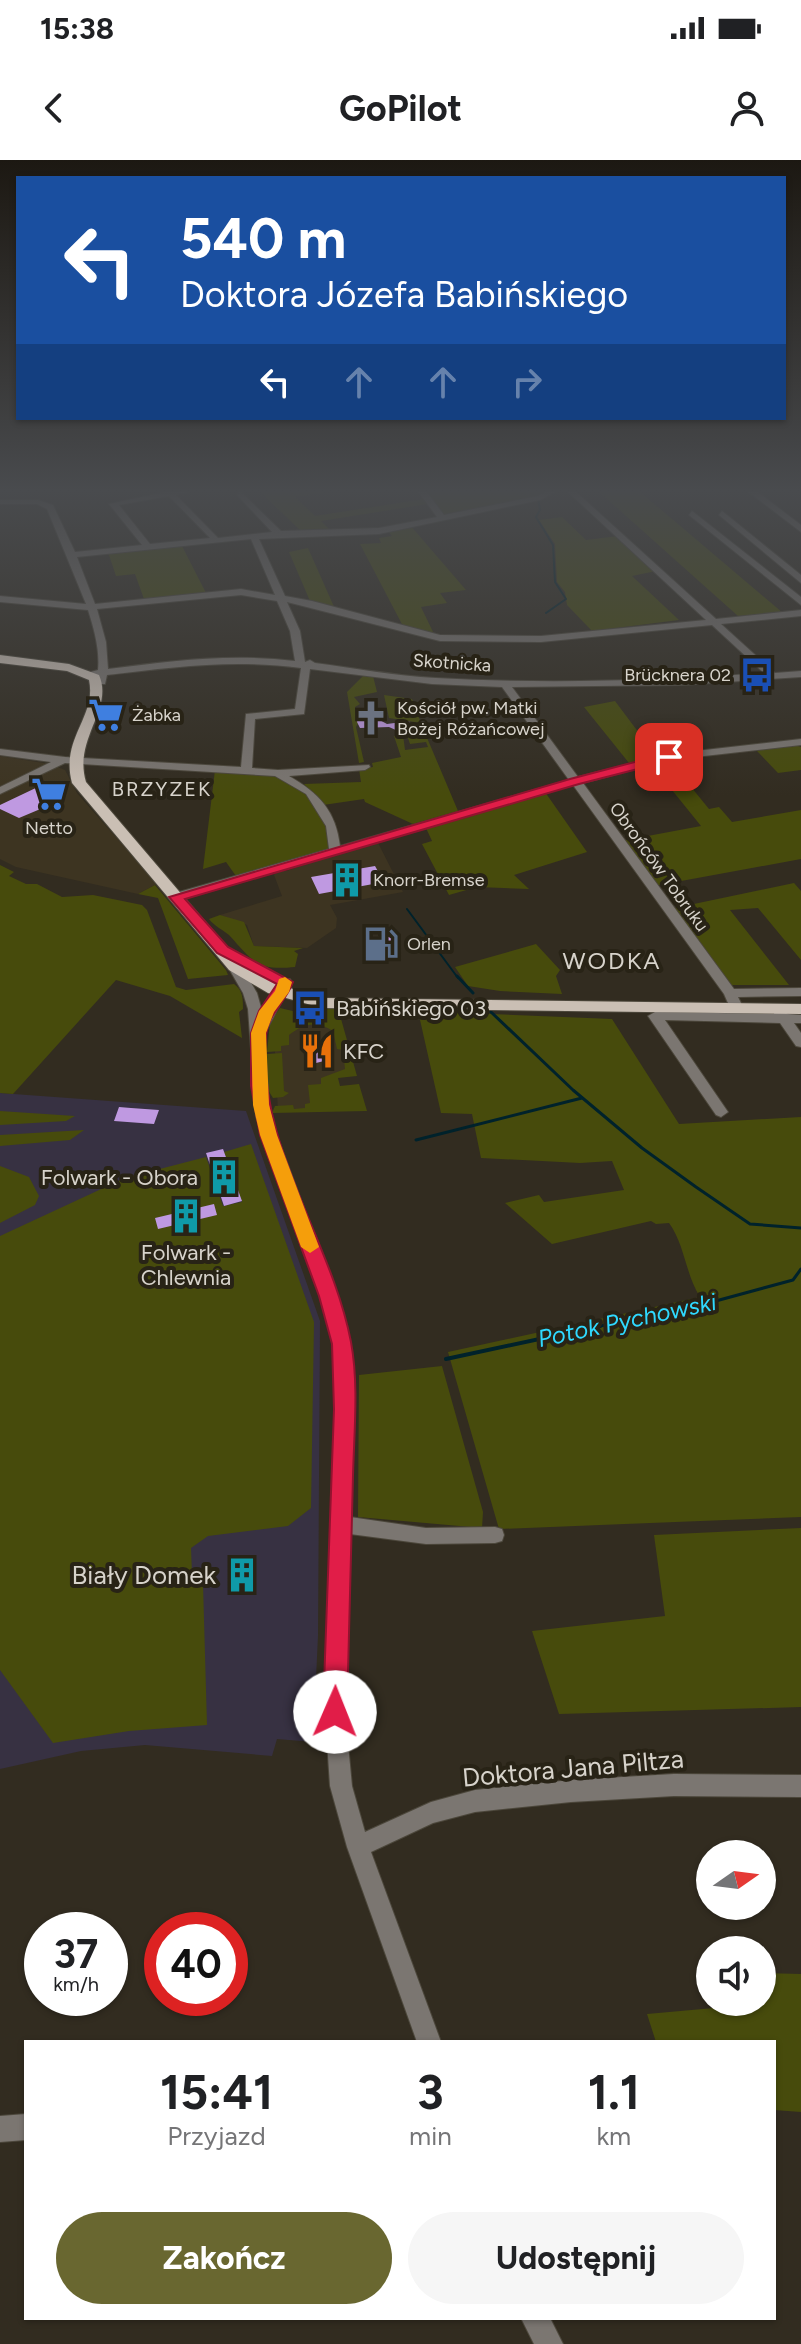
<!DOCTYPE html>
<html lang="pl">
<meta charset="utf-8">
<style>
:root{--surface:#fff;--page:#f6f6f6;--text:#202124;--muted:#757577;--accent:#696730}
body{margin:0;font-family:Figtree,sans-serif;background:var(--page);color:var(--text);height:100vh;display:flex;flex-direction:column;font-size:30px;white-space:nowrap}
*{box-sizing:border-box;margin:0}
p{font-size:26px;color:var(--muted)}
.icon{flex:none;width:44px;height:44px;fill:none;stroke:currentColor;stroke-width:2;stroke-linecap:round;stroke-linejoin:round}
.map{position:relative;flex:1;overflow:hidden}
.side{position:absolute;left:24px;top:1880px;width:752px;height:280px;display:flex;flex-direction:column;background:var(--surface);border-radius:0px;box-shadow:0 2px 6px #0004}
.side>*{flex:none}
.hud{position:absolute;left:16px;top:16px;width:770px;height:244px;border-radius:0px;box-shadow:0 2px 6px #0004;background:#1a4fa0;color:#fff;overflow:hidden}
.needle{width:52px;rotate:76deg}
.tools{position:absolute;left:696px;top:1680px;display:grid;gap:16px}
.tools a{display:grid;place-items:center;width:80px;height:80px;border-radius:50%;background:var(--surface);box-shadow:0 2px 6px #0004;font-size:40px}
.speed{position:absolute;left:24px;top:1752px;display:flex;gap:16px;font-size:40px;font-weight:700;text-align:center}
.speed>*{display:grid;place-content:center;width:104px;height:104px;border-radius:50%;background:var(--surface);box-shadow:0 2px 6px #0004;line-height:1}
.speed small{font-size:20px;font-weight:400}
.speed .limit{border:12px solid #d22;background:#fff;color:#111}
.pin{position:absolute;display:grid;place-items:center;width:68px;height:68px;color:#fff;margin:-34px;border-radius:16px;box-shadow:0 4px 12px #0006}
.me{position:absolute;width:88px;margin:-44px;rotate:1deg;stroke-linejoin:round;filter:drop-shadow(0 0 6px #0008)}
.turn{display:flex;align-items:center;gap:28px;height:168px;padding:0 32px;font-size:36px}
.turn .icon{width:104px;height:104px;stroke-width:2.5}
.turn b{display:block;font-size:56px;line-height:68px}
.lanes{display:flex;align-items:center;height:76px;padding:0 32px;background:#0003;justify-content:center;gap:40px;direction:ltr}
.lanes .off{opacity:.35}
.eta{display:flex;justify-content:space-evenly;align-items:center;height:136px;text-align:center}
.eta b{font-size:48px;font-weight:700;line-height:56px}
.action{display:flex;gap:16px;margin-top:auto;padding:16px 32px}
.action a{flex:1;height:92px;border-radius:48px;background:var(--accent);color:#fff;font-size:32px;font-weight:700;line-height:92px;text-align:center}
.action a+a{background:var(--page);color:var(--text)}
.status{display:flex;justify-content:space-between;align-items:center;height:56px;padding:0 40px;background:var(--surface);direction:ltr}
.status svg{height:22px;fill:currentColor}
header{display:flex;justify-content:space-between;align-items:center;height:104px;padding:0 32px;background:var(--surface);font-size:36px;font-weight:700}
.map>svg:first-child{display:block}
.built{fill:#3d3421}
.medical{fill:#373142}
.green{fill:#474b0c}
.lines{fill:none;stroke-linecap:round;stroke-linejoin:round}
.stream-far2{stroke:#00222b;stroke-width:2}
.stream-far1{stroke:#00222b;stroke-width:3}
.stream{stroke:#00222b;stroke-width:4}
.building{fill:#bf99e1}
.minor-casing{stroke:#4c473b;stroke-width:2}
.major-casing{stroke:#4c473b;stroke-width:2}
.minor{fill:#7b7671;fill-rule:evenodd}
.major{fill:#cabfb4;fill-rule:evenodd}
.route{fill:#e11d48;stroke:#92132f;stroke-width:2}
.slow{fill:#f59e0b}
.labels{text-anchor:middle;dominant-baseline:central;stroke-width:8;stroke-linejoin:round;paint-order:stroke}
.far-street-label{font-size:18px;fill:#d7d3cb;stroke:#282316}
.far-poi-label{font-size:18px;fill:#d7d3cb;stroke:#282316;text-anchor:start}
.far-neighbourhood-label{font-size:20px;letter-spacing:2px;fill:#d7d3cb;stroke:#282316}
.poi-label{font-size:22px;fill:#d7d3cb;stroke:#282316;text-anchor:start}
.neighbourhood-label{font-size:24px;letter-spacing:2px;fill:#d7d3cb;stroke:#282316}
.water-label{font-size:24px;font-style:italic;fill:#2fd9ff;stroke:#282316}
.near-poi-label{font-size:26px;fill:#d7d3cb;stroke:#282316;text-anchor:end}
.near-street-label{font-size:26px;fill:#d7d3cb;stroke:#282316}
</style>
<div class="status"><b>15:38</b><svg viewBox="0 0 49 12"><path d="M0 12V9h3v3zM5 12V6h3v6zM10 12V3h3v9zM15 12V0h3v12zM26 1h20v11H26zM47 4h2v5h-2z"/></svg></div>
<header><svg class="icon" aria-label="back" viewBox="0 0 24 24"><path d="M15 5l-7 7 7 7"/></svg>GoPilot<svg class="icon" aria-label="person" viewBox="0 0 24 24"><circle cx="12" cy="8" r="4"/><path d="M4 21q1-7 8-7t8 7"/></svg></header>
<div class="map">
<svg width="801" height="2184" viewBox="0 0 801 2184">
<rect width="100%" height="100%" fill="#322c20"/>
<path class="built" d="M0,596L50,604L65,610L77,633L157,724L138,734L16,707L0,699Z
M377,681L403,732L330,745L337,758L336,768L307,788L254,786L247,765L220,755L282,736L274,715L276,711H286Z
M299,858L337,865L349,910L327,917L311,950L278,952L274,873Z"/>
<path class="medical" d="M0,933L246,951L320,1161L318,1476L313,1582L277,1579L272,1596L145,1585L81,1591L0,1609Z"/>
<path class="green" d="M258,330H340L295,337L315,356L424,339L428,344L321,361L330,370L301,371Z
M422,330H546L535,336L442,355Z
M597,330H638L783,453L738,456Z
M562,357L586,380L618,376L656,411L632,416L679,460L592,471L567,445L565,432L557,422L555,384L539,360Z
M410,365L466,430L440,433L447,443L421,447L435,476L404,468L360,384L381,383L379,378L392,376L387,370Z
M181,384L206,433L144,439L135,414L116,416L108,392Z
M308,388L335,449L310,441L289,392Z
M365,514L373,516L377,532L354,537L360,544L355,547L356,558L360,559L356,567L364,602L359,603L347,532Z
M384,535L412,539L421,563L389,558Z
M615,541L657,597L629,603L584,547Z
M425,573L458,651L413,664L365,642L364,639L323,645L304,624L361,622L359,609L373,607L372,603L401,597L394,576L403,575L405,590L428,587L426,582L410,584L407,575Z
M795,585L801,587V610L778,613L756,590Z
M670,601L709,649L719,647L732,662L801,650V699L654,726L621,681L701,666L651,604Z
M215,610L278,615L307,633L329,665L330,689L236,716L226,702L203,709Z
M545,632L587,692L514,715L529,729L477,727L449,735L422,684L432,681L426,668C467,660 505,644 545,632Z
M0,705L14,712L9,716L26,724H37L62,737L93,735L142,745L147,750L176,827L186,830L234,824C243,830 243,839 243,849L239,852L242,878L170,836L116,820L13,934L0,933Z
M794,723L801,731V800L758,748L730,750L789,825H725L670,749Z
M155,725L226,810L228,815L188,819L158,738L138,734Z
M220,755L244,762L254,786L303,788L294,791L298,794L295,807C256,811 253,801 229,775C222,769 214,766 209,759Z
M536,784L560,810L556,816L562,834L500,831L468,826L455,807Z
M280,848L297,852L338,848L357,916L338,918L340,926L359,924L367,951L272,953L275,946L293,945L294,949L305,948V944L310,943L308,925L321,924V918L345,909L343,890L337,889L333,871C316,861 305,863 289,875V885L281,886V891L267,892L270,863Z
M418,851L612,859L679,964L801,957V1357L499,1369L448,1192L700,1137C685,1113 685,1085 669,1063L656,1064L651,1061L552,1084L505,1043L539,1035L544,1042L624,1030L612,1001L580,1003L481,998L472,954L441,953Z
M282,893L284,931L289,933L283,937L273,938L268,930L267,894Z
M0,951L75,956L66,961L0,965Z
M84,970L70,980L0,986V975Z
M251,984L314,1162L311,1348L288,1366L208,1376L191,1388L192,1414L203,1424L207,1565L129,1571L53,1583L0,1510V1076L125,1018L206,997L223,1046L242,1042L224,992Z
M0,1006L29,1017L39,1036L35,1045L0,1063Z
M442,1206L483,1352L482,1368L358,1357L359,1215Z
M801,1368V1547L559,1554L532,1471L665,1456L654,1375Z
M762,1813L801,1814V1952L774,1950V1882H656L647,1854L725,1847L723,1842H762Z"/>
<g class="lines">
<path class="stream-far2" d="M538,339L540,350L536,357L553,385L555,422L566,439L546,453
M407,749L458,818"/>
<path class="stream-far1" d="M457,816L473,833
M491,852L573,930L642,988L696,1027L750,1064L801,1068
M416,980L582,938
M591,1168L712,1142L793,1120L801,1109"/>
<path class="stream" d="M446,1199L600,1166"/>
</g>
<path class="building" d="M374,549V557L387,564L409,561L412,570L398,571L389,567L360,568L357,562L360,550Z
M42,625L52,630L57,642L19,658L0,649V645Z
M375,706L384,722L319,734L311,717Z
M382,774L395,780L390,783L400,787L388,796L366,786Z
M327,881L328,900L308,905L306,882Z
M119,947L131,948L159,950L154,964L114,961Z
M223,989L242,1041L224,1046L206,993Z
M214,1044L217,1055L158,1069L155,1058Z
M251,1396L253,1431L233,1433L231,1398Z"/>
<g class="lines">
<g class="minor-casing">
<path id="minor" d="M163,330H194L176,335L218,378L272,372L237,335L240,331L281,371L379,368L437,357L417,330H425L444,355L538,336L549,330H559L540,340L379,374L259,379L285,436L312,441L440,475L541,476L706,460L566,330H574L716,459L801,450V456L721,464L775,513L801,511V517L682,525L512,527L578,617L669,594L801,579V585L669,600L583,623L734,829L801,828V836L738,837L743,847L741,850H731L724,834L573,625L176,741L170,737L172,734L329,689L326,666L306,634L275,616L65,603L0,634V627L51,602L0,595V589L65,597L241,607L246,554L295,549L301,508C231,499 176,507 107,515L105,524H97V516L88,517L83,514L98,510C100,490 94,469 88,450L0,442V436L86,444L47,349L37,344H0V340H38L53,345L75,392L142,385L109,344L165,332ZM169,336L210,378L150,384L119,345ZM251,379L275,435L241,429L95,444L77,397ZM241,435L277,441L290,471L295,501C231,493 171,501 108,509L106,482L97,449ZM287,442L440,481L541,482L712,465L764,513C655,521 545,524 436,518C395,516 355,508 315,503L310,500L305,502L300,471ZM310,509L432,524L502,527L569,620L340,686C336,651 319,633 289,616L365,610L370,607L369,605L278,610L252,608L255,559L304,554Z
M746,330H755L801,365V372Z
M692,351L801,437V445L689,355Z
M722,351L801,415V423L719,355Z
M235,803L240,804L257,833L262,851L280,819H290L292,822L264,875L270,957L337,1136L350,1184L353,1249L350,1357L426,1368L495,1367L502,1369L504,1375L502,1381L495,1383L426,1384L350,1374L345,1552L352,1626L365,1672L431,1642L475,1630L571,1620L674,1614L801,1615V1637L674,1636L571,1642L475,1652L433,1663L371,1692L441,1882H417L347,1687L330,1626L325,1552L335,1249L334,1184L321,1136L256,957L248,849L243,833L228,807Z
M780,849L788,854L801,855V863H794L801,873V887L796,886L780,863L665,860L728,952L721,957L716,955L648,856L655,852L774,854L775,850Z
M26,1954V1980L0,1982V1956Z
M521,2158H550L563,2184H534Z"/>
</g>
<g class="major-casing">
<path id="major" d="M0,495L69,504L99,515C114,549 73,579 86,622L241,804L280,825L323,838L801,844V854L322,848L268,833L229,810L72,623C60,578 97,557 89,520L67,511L0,503Z"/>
</g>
<use href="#minor" class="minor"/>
<use href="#major" class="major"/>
</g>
<linearGradient id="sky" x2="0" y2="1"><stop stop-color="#1c1812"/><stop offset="0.52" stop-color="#494b4e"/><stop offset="1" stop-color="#494b4e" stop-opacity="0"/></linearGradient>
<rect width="801" height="636" fill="url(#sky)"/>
<path class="route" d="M669,593L675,597L673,600L579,624L185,739L228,787L293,822C286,842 268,854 266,875C256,985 331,1078 351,1182C359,1225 354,1273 353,1316C351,1394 349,1473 347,1552L343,1560L335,1563L326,1560L323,1552L334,1249L332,1184L319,1136L260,975L251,926V873L259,851L277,824L217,793L169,737L570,619Z"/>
<path class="slow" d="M285,817L292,822L289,832L274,852L266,873L269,945L277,975L319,1087L310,1093L301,1087L260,975L253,945L251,873L259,851L275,831L279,819Z"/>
<defs>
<g id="bus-bare" transform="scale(2.76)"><path d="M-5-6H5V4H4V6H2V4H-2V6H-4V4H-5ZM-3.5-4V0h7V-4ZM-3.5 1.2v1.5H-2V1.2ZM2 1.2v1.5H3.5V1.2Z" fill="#1a4fb4" stroke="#282316" stroke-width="2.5" paint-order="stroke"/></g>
<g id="supermarket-bare" transform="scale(2.76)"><path d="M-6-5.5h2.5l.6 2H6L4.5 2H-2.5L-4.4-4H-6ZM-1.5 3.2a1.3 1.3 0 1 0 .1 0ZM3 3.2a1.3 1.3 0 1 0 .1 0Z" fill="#3f7fe0" stroke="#282316" stroke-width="2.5" paint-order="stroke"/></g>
<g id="church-bare" transform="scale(2.76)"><path d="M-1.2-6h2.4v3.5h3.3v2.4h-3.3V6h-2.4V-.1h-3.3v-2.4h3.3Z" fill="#6b7280" stroke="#282316" stroke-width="2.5" paint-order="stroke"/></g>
<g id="building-bare" transform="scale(2.76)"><path d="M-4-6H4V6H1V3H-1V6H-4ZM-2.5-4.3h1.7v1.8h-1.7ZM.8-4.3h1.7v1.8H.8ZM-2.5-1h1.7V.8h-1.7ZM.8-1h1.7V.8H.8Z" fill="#0f9aa8" stroke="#282316" stroke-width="2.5" paint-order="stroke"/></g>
<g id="fuel-bare" transform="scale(2.76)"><path d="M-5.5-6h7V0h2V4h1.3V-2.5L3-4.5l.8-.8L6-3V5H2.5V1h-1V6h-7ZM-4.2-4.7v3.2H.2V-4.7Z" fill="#5c6f8a" stroke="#282316" stroke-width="2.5" paint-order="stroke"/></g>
<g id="restaurant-bare" transform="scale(2.76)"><path d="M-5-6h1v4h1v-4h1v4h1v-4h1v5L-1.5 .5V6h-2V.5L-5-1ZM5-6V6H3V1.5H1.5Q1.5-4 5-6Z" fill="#e8710a" stroke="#282316" stroke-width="2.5" paint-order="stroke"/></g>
</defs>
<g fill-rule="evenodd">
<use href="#bus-bare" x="757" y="515"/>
<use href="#supermarket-bare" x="106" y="555"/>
<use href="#church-bare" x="371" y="558"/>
<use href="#supermarket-bare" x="49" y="634"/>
<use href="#building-bare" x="347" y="720"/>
<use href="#fuel-bare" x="381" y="784"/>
<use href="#bus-bare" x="310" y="848"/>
<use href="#restaurant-bare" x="317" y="891"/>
<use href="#building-bare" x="224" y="1017"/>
<use href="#building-bare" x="186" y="1056"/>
<use href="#building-bare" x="242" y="1415"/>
</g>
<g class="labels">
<g class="far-street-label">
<text transform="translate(452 503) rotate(4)">Skotnicka</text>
<text transform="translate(659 707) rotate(54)">Obrońców Tobruku</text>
</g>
<g class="far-poi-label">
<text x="731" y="515" text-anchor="end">Brücknera 02</text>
<text x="397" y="548">Kościół pw. Matki<tspan x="397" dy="21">Bożej Różańcowej</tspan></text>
<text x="132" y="555">Żabka</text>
<text x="49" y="668" text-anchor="middle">Netto</text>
<text x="373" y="720">Knorr-Bremse</text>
<text x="407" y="784">Orlen</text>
</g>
<g class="far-neighbourhood-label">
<text x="162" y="629">BRZYZEK</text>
</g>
<g class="poi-label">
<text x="336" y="848">Babińskiego 03</text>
<text x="343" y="891">KFC</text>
<text x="198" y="1017" text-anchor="end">Folwark - Obora</text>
<text x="186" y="1092" text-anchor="middle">Folwark -<tspan x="186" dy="25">Chlewnia</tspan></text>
</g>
<g class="neighbourhood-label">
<text x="612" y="800">WODKA</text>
</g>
<g class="water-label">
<text transform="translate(627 1160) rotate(-12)">Potok Pychowski</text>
</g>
<g class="near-poi-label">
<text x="216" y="1415">Biały Domek</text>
</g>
<g class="near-street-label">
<text transform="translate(573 1608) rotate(-5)">Doktora Jana Piltza</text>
</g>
</g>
</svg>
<div class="tools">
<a><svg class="needle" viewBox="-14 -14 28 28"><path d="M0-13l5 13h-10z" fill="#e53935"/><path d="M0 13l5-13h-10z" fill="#757577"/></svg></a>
<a><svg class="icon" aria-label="sound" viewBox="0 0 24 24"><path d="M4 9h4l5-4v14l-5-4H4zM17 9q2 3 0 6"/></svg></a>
</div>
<div class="speed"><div>37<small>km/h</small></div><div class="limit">40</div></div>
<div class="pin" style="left:669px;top:597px;background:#d93025"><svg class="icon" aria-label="arrive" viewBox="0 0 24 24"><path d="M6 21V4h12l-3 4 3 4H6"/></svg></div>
<svg class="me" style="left:335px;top:1552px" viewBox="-20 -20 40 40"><circle r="19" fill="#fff"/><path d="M0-13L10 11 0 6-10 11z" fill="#e11d48"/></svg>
<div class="hud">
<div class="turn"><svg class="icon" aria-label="left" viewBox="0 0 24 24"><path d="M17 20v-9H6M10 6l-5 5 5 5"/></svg><div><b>540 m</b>Doktora Józefa Babińskiego</div></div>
<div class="lanes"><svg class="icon" aria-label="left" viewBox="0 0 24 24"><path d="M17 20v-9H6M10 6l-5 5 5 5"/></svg><svg class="icon off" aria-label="ahead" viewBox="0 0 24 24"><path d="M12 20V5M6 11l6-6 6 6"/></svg><svg class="icon off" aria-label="ahead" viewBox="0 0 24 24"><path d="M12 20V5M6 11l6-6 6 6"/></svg><svg class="icon off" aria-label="right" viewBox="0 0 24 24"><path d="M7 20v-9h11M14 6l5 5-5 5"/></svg></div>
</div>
<section class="side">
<div class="eta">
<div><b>15:41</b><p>Przyjazd</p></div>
<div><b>3</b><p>min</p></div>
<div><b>1.1</b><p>km</p></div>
</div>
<div class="action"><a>Zakończ</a><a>Udostępnij</a></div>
</section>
</div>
